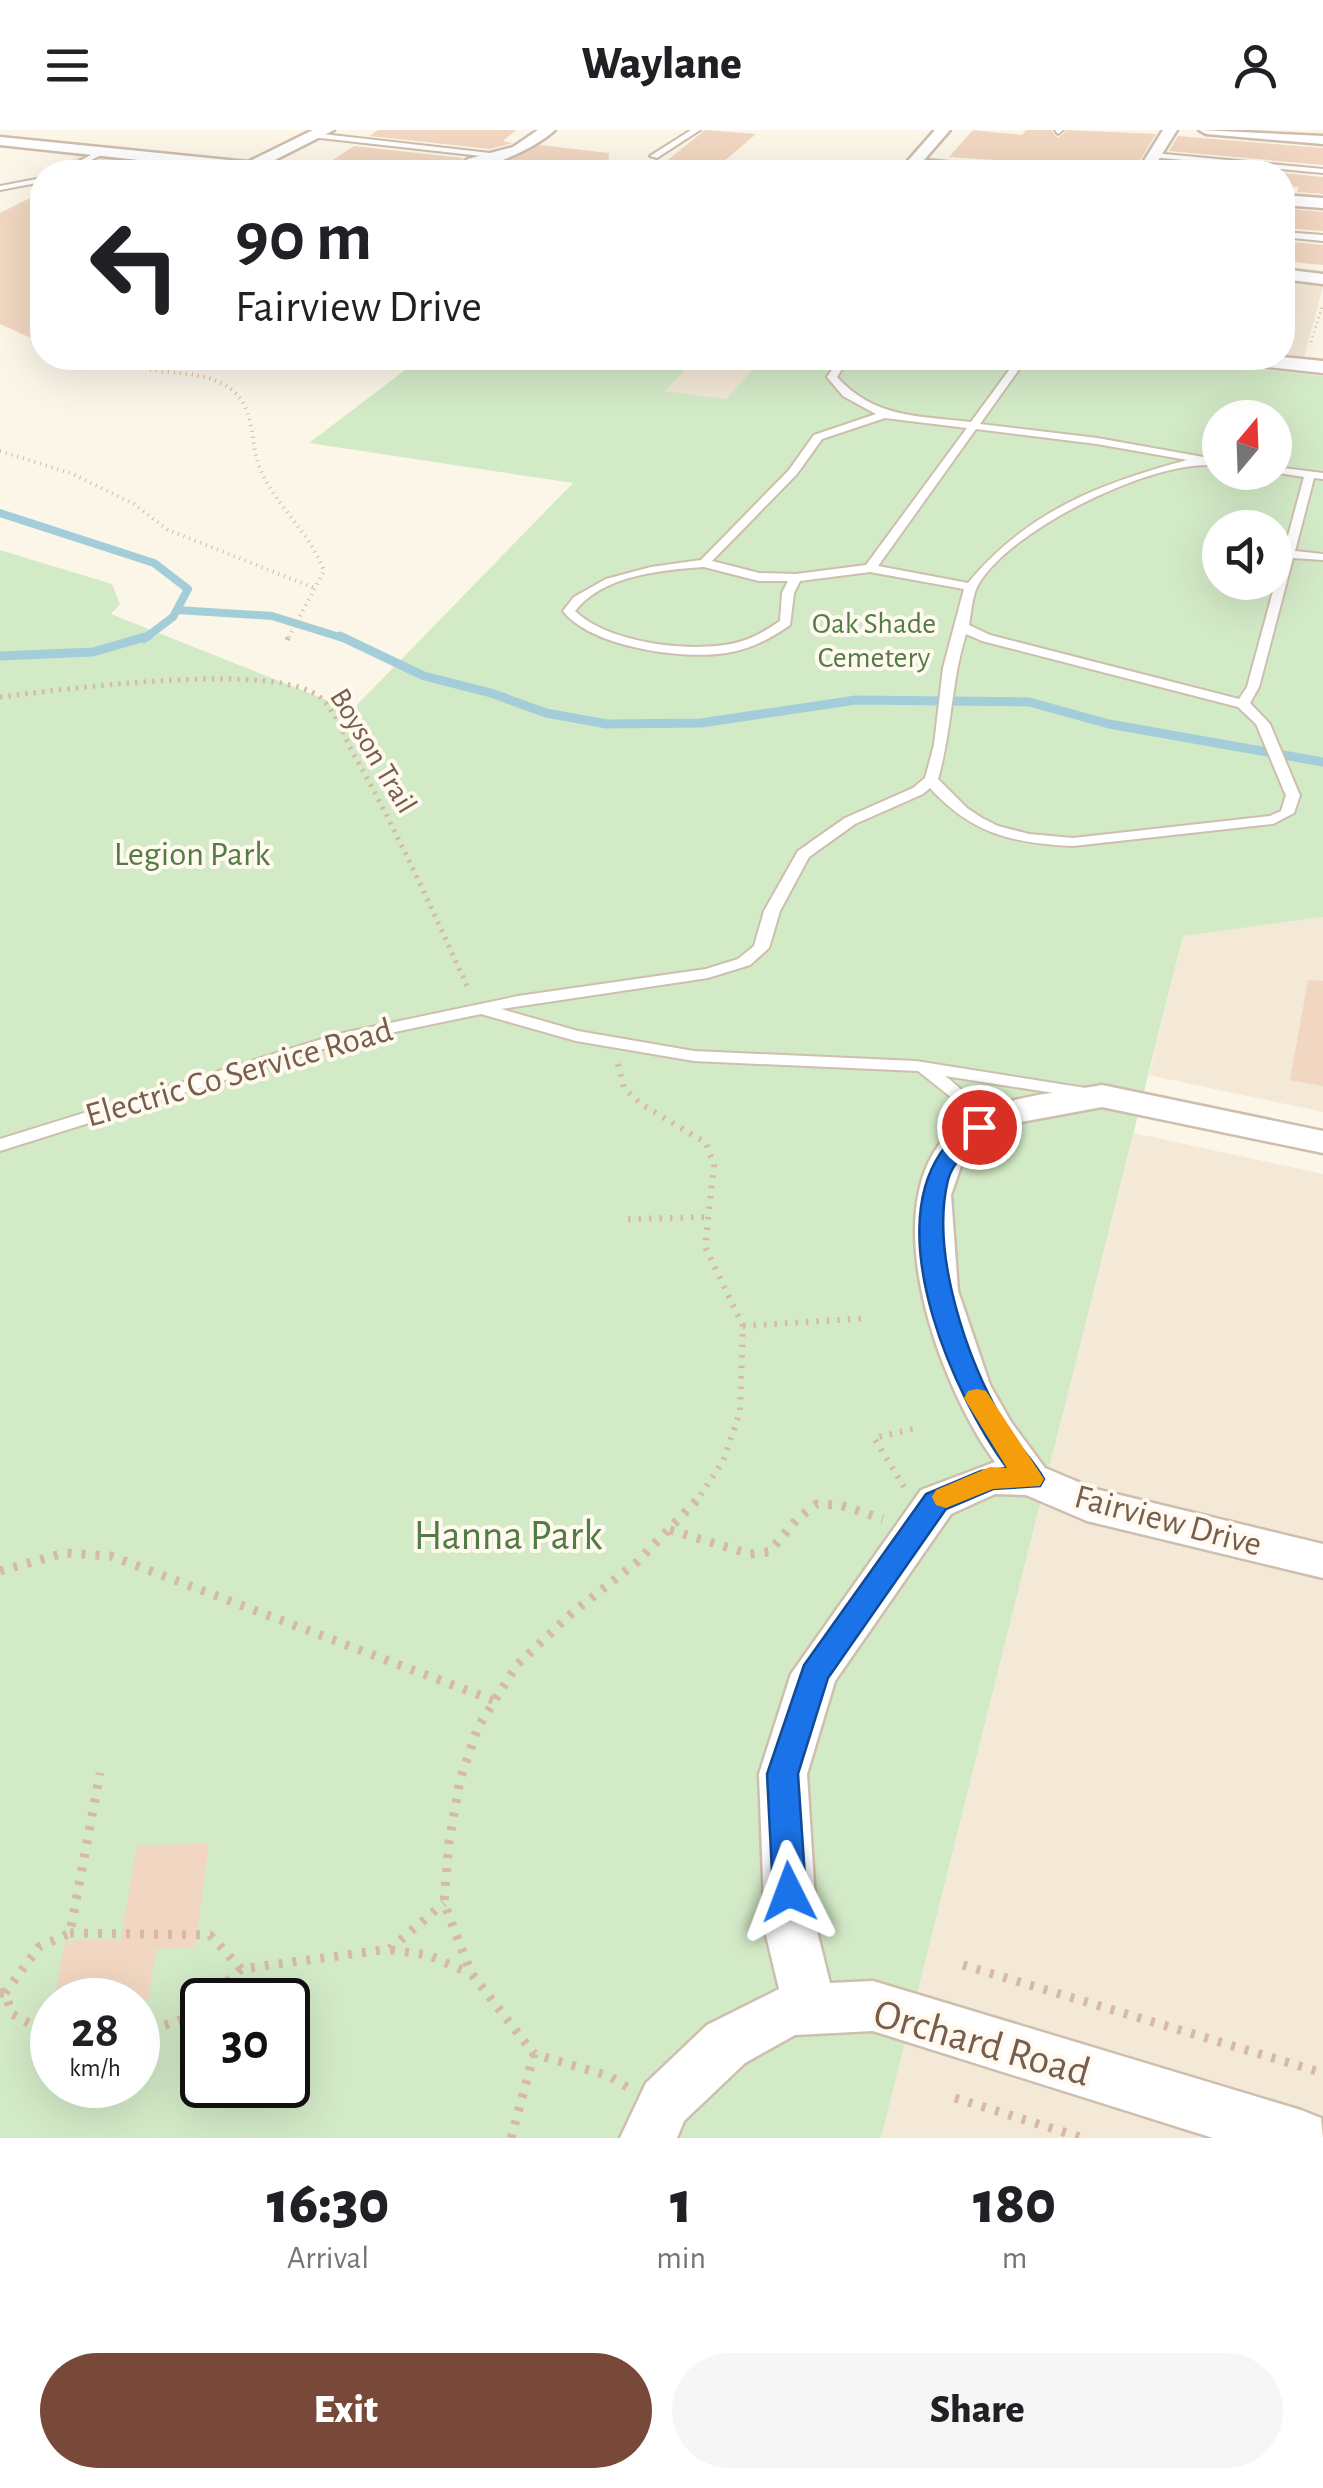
<!DOCTYPE html>
<style>
:root{--surface:#fff;--page:#f6f6f6;--text:#202124;--muted:#757577;--accent:#784938}
body{margin:0;font-family:"Alegreya Sans",sans-serif;background:var(--page);color:var(--text);height:100vh;display:flex;flex-direction:column;font-size:38px;white-space:nowrap}
*{box-sizing:border-box;margin:0}
p{font-size:32px;color:var(--muted)}
.icon{flex:none;width:55px;height:55px;fill:none;stroke:currentColor;stroke-width:2;stroke-linecap:round;stroke-linejoin:round}
.map{position:relative;height:2008px;overflow:hidden}
.panel{display:flex;flex-direction:column;background:var(--surface);flex:1}
.panel>*{flex:none}
.guide{position:absolute;left:30px;top:30px;width:1265px;height:210px;border-radius:40px;box-shadow:0 10px 40px #0002;background:#fff;color:var(--text);overflow:hidden}
.needle{width:65px;rotate:19deg}
.tools{position:absolute;left:1202px;top:270px;display:grid;gap:20px}
.tools a{display:grid;place-items:center;width:90px;height:90px;border-radius:50%;background:var(--surface);box-shadow:0 10px 40px #0002;font-size:50px}
.speed{position:absolute;left:30px;top:1848px;display:flex;gap:20px;font-size:50px;font-weight:700;text-align:center}
.speed>*{display:grid;place-content:center;width:130px;height:130px;border-radius:50%;background:var(--surface);box-shadow:0 10px 40px #0002;line-height:1}
.speed small{font-size:25px;font-weight:400}
.speed .limit{border:5px solid #111;border-radius:15px;background:#fff;color:#111}
.pin{position:absolute;display:grid;place-items:center;width:85px;height:85px;color:#fff;margin:-42px;border:5px solid #fff;border-radius:50%;box-shadow:0 2px 10px #0007}
.me{position:absolute;width:110px;margin:-55px;rotate:357deg;stroke-linejoin:round;filter:drop-shadow(0 0 8px #0008)}
.turn{display:flex;align-items:center;gap:35px;height:210px;padding:0 40px;font-size:45px}
.turn .icon{width:130px;height:130px;stroke-width:2.5}
.turn b{display:block;font-size:70px;line-height:85px}
.eta{display:flex;justify-content:space-evenly;align-items:center;height:170px;text-align:center}
.eta b{font-size:60px;font-weight:800;line-height:70px}
.button{display:flex;gap:20px;margin-top:auto;padding:20px 40px}
.button a{flex:1;height:115px;border-radius:60px;background:var(--accent);color:#fff;font-size:40px;font-weight:800;line-height:115px;text-align:center}
.button a+a{background:var(--page);color:var(--text)}
header{display:flex;justify-content:space-between;align-items:center;height:130px;padding:0 40px;background:var(--surface);font-size:45px;font-weight:800}
.map>svg:first-child{display:block}
.residential{fill:#f4e8d7}
.green{fill:#d3eac7;fill-rule:evenodd}
.lines{fill:none;stroke-linecap:round;stroke-linejoin:round}
.stream-far1{stroke:#a3cdd8;stroke-width:8}
.stream{stroke:#a3cdd8;stroke-width:9}
.building{fill:#f1d7c1}
.service-casing{stroke:#cebeae;stroke-width:4}
.minor-casing{stroke:#cebeae;stroke-width:5}
.path-far4{stroke:#d7baa3;stroke-width:2.5;stroke-dasharray:1 4;stroke-linecap:butt}
.path-far3{stroke:#d7baa3;stroke-width:4;stroke-dasharray:1 5;stroke-linecap:butt}
.path-far2{stroke:#d7baa3;stroke-width:5;stroke-dasharray:2.5 6;stroke-linecap:butt}
.path-far1{stroke:#d7baa3;stroke-width:6;stroke-dasharray:2.5 8;stroke-linecap:butt}
.path{stroke:#d7baa3;stroke-width:9;stroke-dasharray:4 10;stroke-linecap:butt}
.service{fill:#fff;fill-rule:evenodd}
.minor{fill:#fff;fill-rule:evenodd}
.route{fill:#1a73e8;stroke:#114b97;stroke-width:2.5}
.slow{fill:#f59e0b}
.labels{text-anchor:middle;dominant-baseline:central;stroke-width:8;stroke-linejoin:round;paint-order:stroke}
.far-park-label{font-size:30px;fill:#527c44;stroke:#fff9ef}
.far-street-label{font-size:30px;fill:#775e4c;stroke:#fff9ef}
.park-label{font-size:35px;fill:#527c44;stroke:#fff9ef}
.street-label{font-size:35px;fill:#775e4c;stroke:#fff9ef}
.near-park-label{font-size:42px;fill:#527c44;stroke:#fff9ef}
.near-street-label{font-size:42px;fill:#775e4c;stroke:#fff9ef}
</style>
<header><svg class="icon" aria-label="menu" viewBox="0 0 24 24"><path d="M4 6h16M4 12h16M4 18h16"/></svg>Waylane<svg class="icon" aria-label="person" viewBox="0 0 24 24"><circle cx="12" cy="8" r="4"/><path d="M4 21q1-7 8-7t8 7"/></svg></header>
<div class="map">
<svg width="1323" height="2008" viewBox="0 0 1323 2008">
<rect width="100%" height="100%" fill="#fcf6e9"/>
<path class="residential" d="M81,25L228,41L45,42Z
M1283,151L1323,156L1304,228L1283,225Z
M696,228H763L726,269L664,261Z
M1323,787V982L1149,945L1183,806Z
M1134,1003L1323,1044V2008H881Z"/>
<path class="green" d="M421,228H696L665,261L726,269L763,228H1157L1323,246V787L1183,806L881,2008H0V420L112,454L120,474L111,484L352,580L573,353L309,313ZM1220,288H1275V342H1220ZM1220,398H1275V452H1220ZM52,1870H138V1955H52ZM202,1870H288V1955H202Z"/>
<g class="lines">
<path class="stream-far1" d="M0,383L154,433L188,459L173,487L144,509
M177,480L272,486L346,509"/>
<path class="stream" d="M340,506L424,546L491,563L546,583L607,594L701,593L856,570L1029,572L1109,594L1323,632
M0,526L93,522L148,506"/>
</g>
<path class="building" d="M378,0H516L503,11L513,13L490,19L370,6Z
M705,0L756,4L716,38L664,33Z
M973,0L1022,5L1026,0H1051L1058,8L1067,0L1156,4L1133,42H1113L1086,40L1089,36L949,27Z
M1178,6L1323,18V35L1169,21Z
M540,15L609,23L608,42H476Z
M354,16L463,28L446,42L331,31Z
M1162,32L1277,42H1155Z
M1282,43L1323,47V64L1297,62L1299,57L1282,56Z
M42,62V213L0,194V83Z
M1291,79L1323,82V101L1285,98Z
M1282,111L1323,115V135L1282,131Z
M1308,850L1323,851V956L1290,950Z
M209,1713L195,1817L156,1819L148,1870H54L65,1811L121,1809L137,1716Z"/>
<g class="lines">
<g class="service-casing">
<path id="service" d="M691,0H700L657,28L650,26Z
M1055,0H1063L1058,4Z
M314,3L499,24L503,26L499,28L311,7Z
M100,20L107,22L68,42H59Z
M1154,23L1323,39V43L1151,27Z
M42,48V52L0,60V56Z
M1282,102L1323,105V111L1282,107Z
M840,228H849L837,247C874,288 919,286 971,292L1018,228H1027L980,294L1097,308L1220,330V336C1160,325 1005,401 977,457C972,468 971,484 969,495L990,505L1239,569L1247,557L1304,347L1272,342H1275V337L1323,343V349L1314,348L1295,421L1323,424V430L1293,428L1259,557L1250,573L1270,594L1298,661L1300,665L1294,683L1273,694L1073,716C1012,713 972,704 930,658L923,664L855,694L809,727L780,781L769,818L750,835L708,848L501,879L578,901L694,921L916,931L1092,959L1101,964L1098,968L1092,969L945,946C964,960 978,976 988,997L979,1003L973,1001L952,968L918,941L694,931L576,911L481,884L342,913L0,1021V1009L338,904L518,866L706,839L738,829L754,816L764,781L798,721L845,688L913,658L925,648L934,615L943,538L964,459L870,442L800,451L794,463L790,495C770,509 751,519 726,523C682,530 591,517 563,481L574,467L606,449L651,437L701,430L789,340L814,305L876,284L843,266L827,247ZM885,288L967,298L866,435L796,444L759,443L712,431L797,344L822,309ZM976,299L1097,314L1187,330C1099,354 1028,381 968,453L878,436ZM704,437L759,451H788L782,463L780,491C767,500 754,508 739,512C695,524 609,514 575,481C603,445 662,440 704,437ZM966,504L982,511L1238,577L1256,594L1284,661L1286,665L1281,681L1270,686L1073,708L1029,704L998,696L982,688L967,678L938,649C952,601 951,551 966,504Z"/>
</g>
<g class="minor-casing">
<path id="minor" d="M313,0H334L267,34L304,37L311,42H250L0,15V7L248,32Z
M538,0H555C534,20 477,44 449,42L468,29L513,17Z
M935,0H950L924,30L999,37L1007,42L916,39L898,42Z
M1163,0H1177L1151,42H1137Z
M1199,0L1323,6V14L1206,4Z
M1282,65L1323,68V78L1282,75Z
M1282,139L1323,144V154L1282,149Z
M1282,227L1323,231V243L1239,234L1229,228Z
M1102,955L1323,1001V1023L1102,977L1021,992L991,1005L961,1036L951,1065L958,1161L990,1255L1011,1292L1045,1338L1095,1359L1323,1414V1448L1087,1391L1026,1365L995,1364L951,1384L835,1551L807,1644L817,1801L830,1853L873,1851L1301,1980L1321,1988L1323,2008H1213L873,1901L795,1905L745,1933L684,1991L677,2008H620L646,1953L707,1895L779,1859L765,1801L759,1644L791,1544L921,1360L995,1332C940,1257 872,1076 951,1001C987,966 1055,964 1102,955Z"/>
</g>
<path class="path-far4" d="M325,38L366,42
M1311,212L1323,174"/>
<path class="path-far3" d="M150,240C177,244 211,242 233,261C257,281 249,315 261,341C277,377 310,403 324,441L288,509
M0,321L73,344L134,374L168,400L317,459"/>
<path class="path-far2" d="M287,510L289,506
M0,567C59,560 281,529 322,569C335,581 344,606 352,621C396,698 432,780 469,860"/>
<path class="path-far1" d="M618,934L624,958L641,974L706,1013L714,1035L705,1117L743,1196L740,1282L723,1331L696,1372
M628,1089L708,1087
M743,1196L868,1188
M904,1357L874,1308L913,1299"/>
<path class="path" d="M670,1400L750,1424L769,1422L798,1388L817,1374L840,1375L883,1389
M0,1441L64,1423L111,1426L495,1571
M70,1803L210,1805L241,1839
M391,1820L428,1825L469,1843
M963,1835L1323,1943
M0,1863H5L12,1884L36,1897L52,1898
M5,1863L39,1817L70,1803L100,1643
M207,1870L241,1839L390,1819L444,1773
M138,1903L179,1891L202,1873
M627,1957L609,1946L534,1924L471,1843L444,1773L449,1712L460,1650L478,1597L517,1535L572,1483L637,1432L697,1370
M955,1968L1083,2008
M511,2008L534,1924"/>
<use href="#service" class="service"/>
<use href="#minor" class="minor"/>
</g>
<path class="route" d="M979,990L990,997C977,1014 954,1027 948,1050C930,1124 967,1230 1004,1293C1015,1313 1033,1329 1044,1349L1040,1356L993,1359L946,1379L828,1548L798,1644L806,1762L801,1773L789,1777L778,1773L773,1762L767,1644L804,1535L926,1364L981,1341L1007,1338C954,1266 884,1108 940,1024C951,1009 960,995 979,990Z"/>
<path class="slow" d="M977,1259L986,1261L1044,1349L1040,1356L993,1359L946,1378L936,1375L932,1367L936,1360L990,1337L1007,1338L964,1268L968,1261Z"/>
<g class="labels">
<g class="far-park-label">
<text x="874" y="494">Oak Shade<tspan x="874" dy="34">Cemetery</tspan></text>
</g>
<g class="far-street-label">
<text transform="translate(373 621) rotate(59)">Boyson Trail</text>
</g>
<g class="park-label">
<text x="192" y="724">Legion Park</text>
</g>
<g class="street-label">
<text transform="translate(239 943) rotate(-16)">Electric Co Service Road</text>
<text transform="translate(1168 1391) rotate(15)">Fairview Drive</text>
</g>
<g class="near-park-label">
<text x="508" y="1406">Hanna Park</text>
</g>
<g class="near-street-label">
<text transform="translate(982 1913) rotate(16)">Orchard Road</text>
</g>
</g>
</svg>
<div class="tools">
<a><svg class="needle" viewBox="-14 -14 28 28"><path d="M0-13l5 13h-10z" fill="#e53935"/><path d="M0 13l5-13h-10z" fill="#757577"/></svg></a>
<a><svg class="icon" aria-label="sound" viewBox="0 0 24 24"><path d="M4 9h4l5-4v14l-5-4H4zM17 9q2 3 0 6"/></svg></a>
</div>
<div class="speed"><div>28<small>km/h</small></div><div class="limit">30</div></div>
<div class="pin" style="left:979px;top:997px;background:#d93025"><svg class="icon" aria-label="arrive" viewBox="0 0 24 24"><path d="M6 21V4h12l-3 4 3 4H6"/></svg></div>
<svg class="me" style="left:789px;top:1762px" viewBox="-20 -20 40 40"><path d="M0-17L14 15 0 8-14 15z" fill="#1a73e8" stroke="#fff" stroke-width="4"/></svg>
<div class="guide">
<div class="turn"><svg class="icon" aria-label="left" viewBox="0 0 24 24"><path d="M17 20v-9H6M10 6l-5 5 5 5"/></svg><div><b>90 m</b>Fairview Drive</div></div>
</div>
</div>
<section class="panel">
<div class="eta">
<div><b>16:30</b><p>Arrival</p></div>
<div><b>1</b><p>min</p></div>
<div><b>180</b><p>m</p></div>
</div>
<div class="button"><a>Exit</a><a>Share</a></div>
</section>
